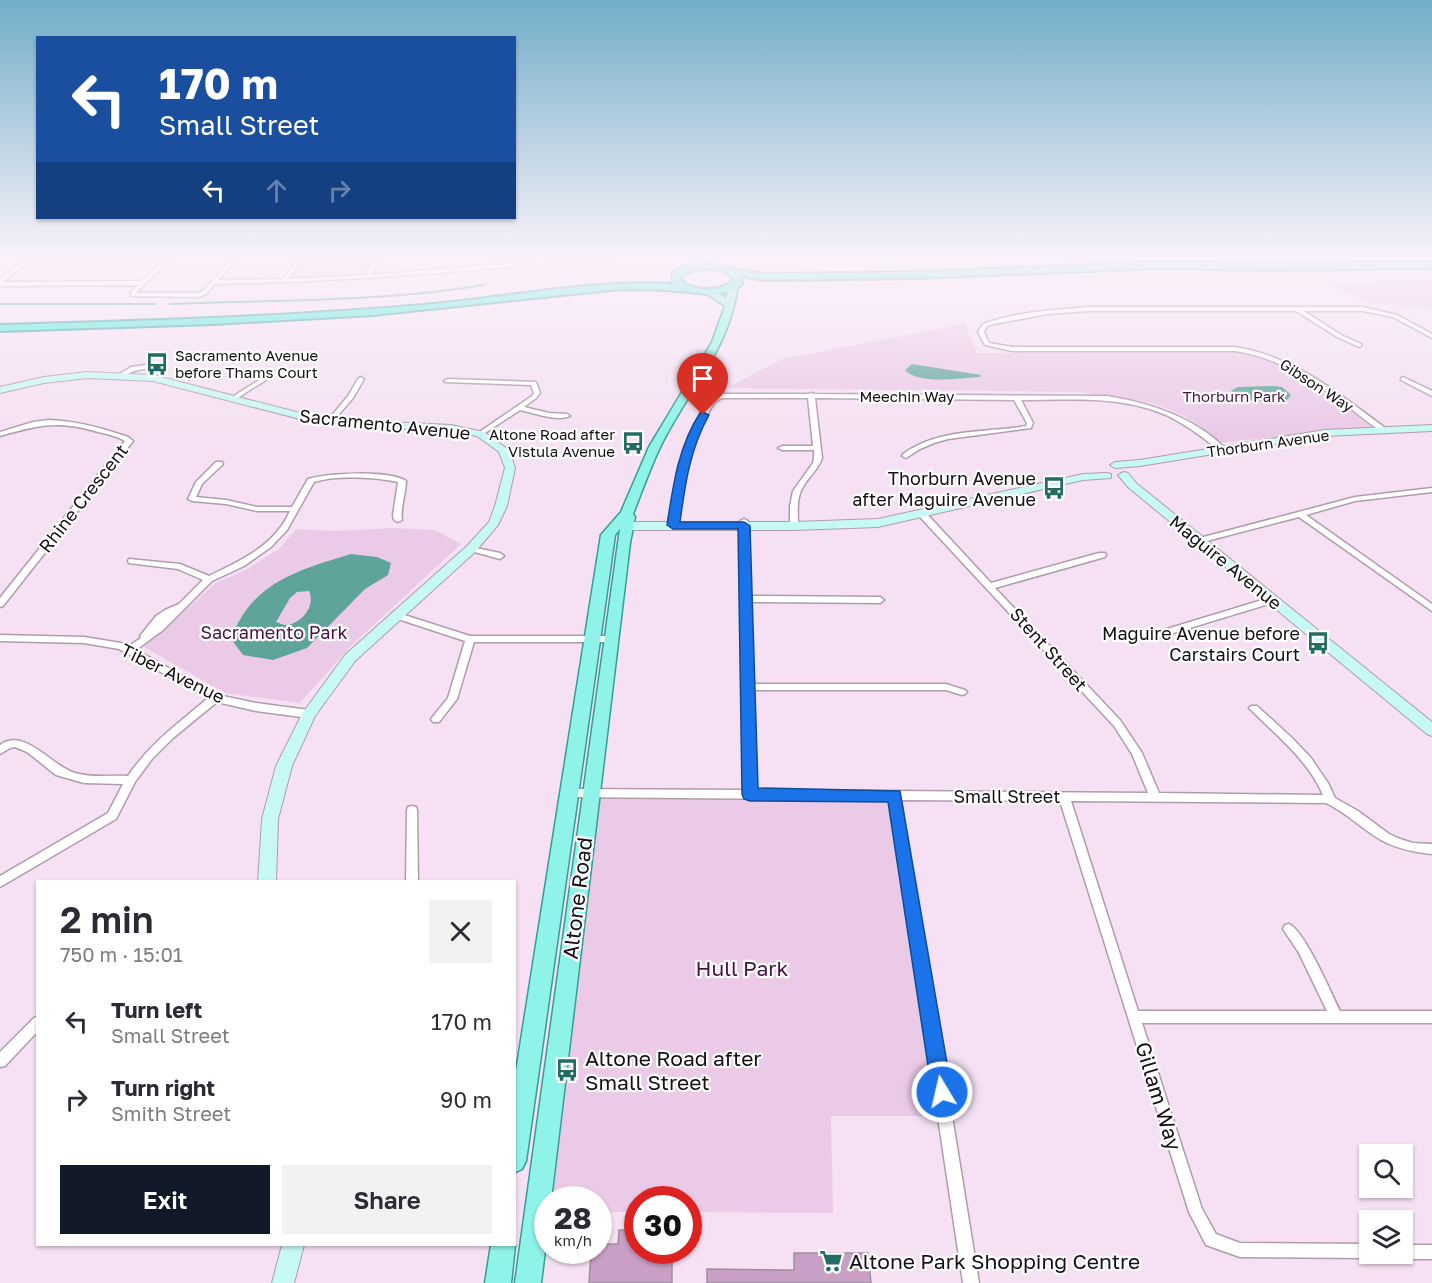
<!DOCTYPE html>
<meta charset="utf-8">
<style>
:root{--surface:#fff;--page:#f2f2f3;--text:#2b2b33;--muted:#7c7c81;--accent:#111827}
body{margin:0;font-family:"Golos Text",sans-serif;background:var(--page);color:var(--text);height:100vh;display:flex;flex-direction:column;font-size:22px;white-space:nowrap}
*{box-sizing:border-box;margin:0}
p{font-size:20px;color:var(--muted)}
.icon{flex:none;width:33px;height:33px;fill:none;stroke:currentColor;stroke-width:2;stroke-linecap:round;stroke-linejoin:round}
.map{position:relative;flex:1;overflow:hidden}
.drawer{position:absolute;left:36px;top:880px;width:480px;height:366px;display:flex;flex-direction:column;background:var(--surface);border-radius:0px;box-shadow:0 2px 4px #0004}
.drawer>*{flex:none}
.guide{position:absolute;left:36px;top:36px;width:480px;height:183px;border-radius:0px;box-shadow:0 2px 4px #0004;background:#1a4fa0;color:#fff;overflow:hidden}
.buttons{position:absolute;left:1359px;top:1144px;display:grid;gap:12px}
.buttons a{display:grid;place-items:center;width:54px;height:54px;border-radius:0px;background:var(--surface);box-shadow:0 2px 4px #0004;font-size:30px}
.speed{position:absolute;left:534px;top:1186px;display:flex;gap:12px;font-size:30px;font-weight:700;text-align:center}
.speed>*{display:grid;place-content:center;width:78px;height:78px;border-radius:50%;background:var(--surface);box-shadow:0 2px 4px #0004;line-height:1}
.speed small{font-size:15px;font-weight:400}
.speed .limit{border:9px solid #d22;background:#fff;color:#111}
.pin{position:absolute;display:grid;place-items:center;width:51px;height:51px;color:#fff;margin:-62px -26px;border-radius:50% 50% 50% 0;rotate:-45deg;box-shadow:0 0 6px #0007}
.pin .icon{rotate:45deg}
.me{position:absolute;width:66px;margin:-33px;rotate:351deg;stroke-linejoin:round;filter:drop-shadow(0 0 4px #0008)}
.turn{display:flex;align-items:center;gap:21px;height:126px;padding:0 24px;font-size:27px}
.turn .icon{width:78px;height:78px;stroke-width:2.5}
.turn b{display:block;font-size:42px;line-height:51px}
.lanes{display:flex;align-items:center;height:57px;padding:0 24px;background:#0003;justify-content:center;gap:30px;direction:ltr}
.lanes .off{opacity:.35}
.round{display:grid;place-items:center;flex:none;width:63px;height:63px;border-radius:0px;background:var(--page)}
.head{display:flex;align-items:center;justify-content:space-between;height:102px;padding:0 24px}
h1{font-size:36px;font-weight:600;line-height:45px}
.cta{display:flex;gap:12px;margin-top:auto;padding:12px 24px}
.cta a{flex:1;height:69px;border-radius:0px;background:var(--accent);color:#fff;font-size:24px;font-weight:600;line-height:69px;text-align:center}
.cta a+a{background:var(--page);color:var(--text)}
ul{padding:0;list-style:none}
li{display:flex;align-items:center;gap:18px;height:78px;padding:0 24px}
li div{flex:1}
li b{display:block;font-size:22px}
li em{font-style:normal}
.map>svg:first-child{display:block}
.green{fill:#ebcae7}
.water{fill:#5ea49b;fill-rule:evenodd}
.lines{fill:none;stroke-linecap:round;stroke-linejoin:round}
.stream{stroke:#5ea49b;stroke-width:2}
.building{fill:#c99fc5;stroke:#9f8e9d;stroke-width:1.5}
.street-casing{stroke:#af9cad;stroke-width:3}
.secondary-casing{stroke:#af9cad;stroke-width:2}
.primary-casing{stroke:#349e96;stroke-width:3}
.highway-casing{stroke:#349e96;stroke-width:4}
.street{fill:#fff;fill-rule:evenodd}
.secondary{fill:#c7f9f4;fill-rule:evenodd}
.primary{fill:#8ff3e9;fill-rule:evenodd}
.highway{fill:#45ebdb;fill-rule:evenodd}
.route{fill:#1a73e8;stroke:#114b97;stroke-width:1.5}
.labels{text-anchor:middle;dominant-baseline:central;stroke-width:4.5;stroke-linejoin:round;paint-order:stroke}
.far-poi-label{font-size:15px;fill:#150f15;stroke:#fff;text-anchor:start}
.far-street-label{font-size:15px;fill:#150f15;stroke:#fff}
.far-park-label{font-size:15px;fill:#471344;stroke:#fff}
.street-label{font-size:18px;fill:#150f15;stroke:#fff}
.poi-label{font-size:18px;fill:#150f15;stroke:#fff;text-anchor:end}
.park-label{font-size:18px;fill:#471344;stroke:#fff}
.near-street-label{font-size:21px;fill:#150f15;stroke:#fff}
.near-park-label{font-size:21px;fill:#471344;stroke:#fff}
.near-poi-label{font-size:21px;fill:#150f15;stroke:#fff;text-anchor:start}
</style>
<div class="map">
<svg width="1432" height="1283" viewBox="0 0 1432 1283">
<rect width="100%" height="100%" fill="#f5e1f3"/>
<path class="green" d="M305,254H380L368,277L284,281Z
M1413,279L1432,280V312L1422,307L1368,303L1330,284Z
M965,324L977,353L1244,351L1276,362L1313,384L1373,427L1220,443C1211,436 1201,426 1191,420C1156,399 1115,396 1075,392L727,388L782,359Z
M394,528L435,530L461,544L350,647L300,703L225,693L144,647L216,583L248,569L280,548L296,529L334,531Z
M590,793L895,795L946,1116H831L833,1213L689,1212L688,1200H638L637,1212H599L598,1200H548L537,1211Z"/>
<path class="water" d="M912,364L981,375L980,377C961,378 918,385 905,370Z
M1273,386L1282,387L1291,395L1287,400C1271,400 1242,405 1231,391L1238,387Z
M351,554L377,557L391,563L388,575L365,589L307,648L273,660L243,655L231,639C251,583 298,570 351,554ZM309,591C316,605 302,624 286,625C283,625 280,623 276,622L290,598L297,592Z"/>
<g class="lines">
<path class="stream" d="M0,304H155
M170,304C274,300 381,302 484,285"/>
</g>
<path class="building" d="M619,1230H638V1251H672V1283H589L591,1251H598V1244H618Z
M794,1253H868L871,1283H707V1269L794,1270Z"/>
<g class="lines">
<g class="street-casing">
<path id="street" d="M31,254H175L136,293H198L202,292L236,254H242L218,280L283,279L302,254H308L288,279L366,275L377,254H383L371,275L564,259L573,254L593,255L627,254L624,256L593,259L575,257L565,262C448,273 332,282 215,284L206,294L199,297L131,296V292L138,285L0,286V279ZM33,258H165L142,281L3,282Z
M1088,307H1363L1397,315L1432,334V338L1393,317L1363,311H1304L1341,335L1361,344V346L1359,347L1337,337L1296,311H1088L1048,314L994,324L987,326L984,332L989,343L1012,347H1235C1295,356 1340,395 1388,430V432L1386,433C1372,427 1360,415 1347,406C1313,381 1278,357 1235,351H1012L985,345L978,332L983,324C1014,312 1055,310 1088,307Z
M146,365L159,369L155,379L150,378L152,370C140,367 132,372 121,377L118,375L131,367Z
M264,377L266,378V380L234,400H230L229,399Z
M361,377L364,379L353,398L333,421H329V419L348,396L358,379Z
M1403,377L1432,391V396L1401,380V378Z
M447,379L536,382L540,393L536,398L524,407L549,413L567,414L570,416C556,422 535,413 520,410L482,435H478V433L532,396L534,393L531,385L445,382L444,381Z
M811,393L814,394L1107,396C1151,403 1194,417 1226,449L1225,451H1219C1203,437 1185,424 1166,415C1120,395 1069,400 1021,400L1033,423L1031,428L948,439L934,443L920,449L906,458L902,456L903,454C939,428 984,433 1026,426L1027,423L1014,400L815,398L822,458C818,470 809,476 803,487C796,498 798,513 798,526L794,528L790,526V506L793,491L813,463L814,458V450H782L778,448L782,446H813L808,398H722C714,401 711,408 707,415C686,451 683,485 677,525L676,527H670L669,525L678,467L691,432L711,398L721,394H808Z
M49,420C77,421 102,428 128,437L133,441L3,606L0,607V598L125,441C117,436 107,434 98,432C58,420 39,425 0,436V432L33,422Z
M216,462H222L223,464L202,484L196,497L226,500L257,507H292L308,479C328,473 389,470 406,481C406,494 400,507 402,520L398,522L394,520L393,515L398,482C376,477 335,475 314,482L287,530L271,547L244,566L212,581L163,630L136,650L218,695L256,703L309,710L312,711L314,714L312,717L309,718L256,711L217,702L173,738L152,759L135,782L116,819L0,887V876L108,813L123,784L84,783L56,775L27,752L15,747L10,748L0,754V745C25,727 51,766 75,773C92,778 110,775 128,776C149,744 179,723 208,698L119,649L84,643L0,641V635L84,637L121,643L129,646L141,638L140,636L156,616L165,610L179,604L203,580L178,569L129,563L128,561L129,559L180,564L209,576C234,564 263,551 280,528C284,523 287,517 290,511H257L226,504L192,501L188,499L196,482Z
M1432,488V492L1355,501L1306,515L1432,604V611L1299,517L1199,543L1195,541L1196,539L1355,497Z
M920,513H926L991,583L1099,553H1105L1106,555L1105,557L995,588L1120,720L1142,753L1159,793L1323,795C1308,760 1277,736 1251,710L1249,708L1251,706H1257L1291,737L1311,758L1328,783L1335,798L1358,811L1389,834L1400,839L1413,843L1432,844V854C1414,852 1397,849 1381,840C1362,829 1347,813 1326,803L1071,801L1138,1011H1327L1299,953L1283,929L1285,925L1289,924C1305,931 1331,993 1340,1011H1432V1023H1142L1202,1209L1216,1234L1240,1243L1370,1244V1254H1376L1375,1256L1370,1258L1240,1257L1206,1245L1189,1212L1060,801L901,800L979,1283H963L890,800L568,797L564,796L563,793L564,790L568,789L745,790L740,521L744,519L748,521L750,596L880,597L884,600L880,603L750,602L752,684H946L965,690L967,692L965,694L962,695L946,690H752L755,790L1148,793L1132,754L1114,726L920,517L919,515Z
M468,547H471L500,553L504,556L500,559L471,551H468L467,549Z
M1272,597L1275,598L1276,600L1275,602L1160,637L1156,634L1157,632Z
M395,612L470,636H611L615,639L611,642H474L457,699L439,722H433L431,719L448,698L465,641L392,617L391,615L392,613Z
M412,806L416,807L417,810L418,882H406L407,810L408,807Z
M38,1016V1031L5,1066L0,1067V1052L34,1018Z
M1402,1245H1432V1259H1402L1397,1257L1395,1254H1402Z"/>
</g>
<g class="secondary-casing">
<path id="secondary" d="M704,254H713L692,270H686V266Z
M715,254H723L728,270H722Z
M87,372L153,375L300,413L366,421L451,425L484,432L509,450L515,468L507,506L498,525L475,552L355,661L315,716L292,766L278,819L276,882H258L262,819L276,766L302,714L345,655L467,546L489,522L495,506L505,468L499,452L477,436L451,431L366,427L300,419L153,381L87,378L44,383L0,393V387L44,377Z
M1432,425V431L1325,436L1140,466L1115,468L1110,465L1115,462L1140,460L1325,430Z
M1124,472L1128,473L1136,483L1432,722V736L1427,734L1128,487L1118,475Z
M1107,473L1111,474V478L1083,480L878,527L794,530H627L621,526L627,522H794L878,519L1083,474Z
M282,1245H304L294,1283H272Z"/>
</g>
<g class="primary-casing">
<path id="primary" d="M730,284L738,286C730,342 699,378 672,425C655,453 645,484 633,514L635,517L630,543L551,1200H548V1226L541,1283H515L620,529L615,535L526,1161L522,1169L514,1173V1084L601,535L621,512L649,447L712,342L725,306L704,292L712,290L726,298Z
M514,1243L515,1245L511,1283H485L491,1245H514Z"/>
</g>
<g class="highway-casing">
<path id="highway" d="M1160,262L1270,264L1432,262V268L1270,270L1160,268L918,278L763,280L741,276L742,284C718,301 703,292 677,291C658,289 639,289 620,289L373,315L213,324L0,331V325C141,321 282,317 423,305C507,298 589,279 673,284L672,273L686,266L704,263L763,274L918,272ZM704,269C715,269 729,269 733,281C718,292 696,292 681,281V276L692,271Z"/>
</g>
<use href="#street" class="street"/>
<use href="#secondary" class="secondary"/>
<use href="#primary" class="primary"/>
<use href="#highway" class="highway"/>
</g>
<linearGradient id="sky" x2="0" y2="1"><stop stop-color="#71aec9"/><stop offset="0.59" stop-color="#faf2fa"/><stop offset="1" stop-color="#faf2fa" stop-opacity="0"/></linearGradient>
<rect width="1432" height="434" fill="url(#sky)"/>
<path class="route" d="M703,412L709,415C690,449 685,484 680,522H744L750,526L758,788L900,791L952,1092L949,1100L942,1103L935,1100L932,1092L888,802L750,801L744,799L742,794L738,529H673L667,525C673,486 678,447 700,413Z"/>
<defs>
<g id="bus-bare" transform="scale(1.8)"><path d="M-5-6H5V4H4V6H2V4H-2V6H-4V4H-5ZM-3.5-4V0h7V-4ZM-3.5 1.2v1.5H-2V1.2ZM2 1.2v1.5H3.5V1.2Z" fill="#226c64" stroke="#fff" stroke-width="2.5" paint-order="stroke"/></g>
<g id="supermarket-bare" transform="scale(1.8)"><path d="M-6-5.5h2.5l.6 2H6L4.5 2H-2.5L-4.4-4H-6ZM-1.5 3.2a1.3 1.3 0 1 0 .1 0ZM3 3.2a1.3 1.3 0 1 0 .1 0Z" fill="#226c64" stroke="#fff" stroke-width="2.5" paint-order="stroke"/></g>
</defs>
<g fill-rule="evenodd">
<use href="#bus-bare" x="157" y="364"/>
<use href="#bus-bare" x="633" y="443"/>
<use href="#bus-bare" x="1054" y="488"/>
<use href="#bus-bare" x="1318" y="643"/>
<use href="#bus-bare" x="567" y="1070"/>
<use href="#supermarket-bare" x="831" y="1261"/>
</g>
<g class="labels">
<g class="far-poi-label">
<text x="175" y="355">Sacramento Avenue<tspan x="175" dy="17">before Thams Court</tspan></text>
<text x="615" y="434" text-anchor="end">Altone Road after<tspan x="615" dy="17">Vistula Avenue</tspan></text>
</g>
<g class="far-street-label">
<text transform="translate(1317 385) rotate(33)">Gibson Way</text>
<text x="907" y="396">Meechin Way</text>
<text transform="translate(1268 443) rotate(-8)">Thorburn Avenue</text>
</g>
<g class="far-park-label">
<text x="1234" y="396">Thorburn Park</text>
</g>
<g class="street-label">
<text transform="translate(385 424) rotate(6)">Sacramento Avenue</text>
<text transform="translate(83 498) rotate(-52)">Rhine Crescent</text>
<text transform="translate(1226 562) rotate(39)">Maguire Avenue</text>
<text transform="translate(1049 649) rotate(48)">Stent Street</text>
<text transform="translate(173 673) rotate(26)">Tiber Avenue</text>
<text x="1007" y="796">Small Street</text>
</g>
<g class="poi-label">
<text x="1036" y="478">Thorburn Avenue<tspan x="1036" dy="21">after Maguire Avenue</tspan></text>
<text x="1300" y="633">Maguire Avenue before<tspan x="1300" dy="21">Carstairs Court</tspan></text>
</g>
<g class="park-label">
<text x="274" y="632">Sacramento Park</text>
</g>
<g class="near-street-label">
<text transform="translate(577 898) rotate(-83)">Altone Road</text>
<text transform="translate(1159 1096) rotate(73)">Gillam Way</text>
</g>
<g class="near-park-label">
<text x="742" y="968">Hull Park</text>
</g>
<g class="near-poi-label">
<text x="585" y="1058">Altone Road after<tspan x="585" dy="24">Small Street</tspan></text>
<text x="849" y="1261">Altone Park Shopping Centre</text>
</g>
</g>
</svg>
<div class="buttons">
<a><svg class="icon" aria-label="search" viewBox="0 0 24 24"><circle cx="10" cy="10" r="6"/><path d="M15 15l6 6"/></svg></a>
<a><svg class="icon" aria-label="layers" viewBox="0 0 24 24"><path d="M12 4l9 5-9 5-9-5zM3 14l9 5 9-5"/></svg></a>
</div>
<div class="speed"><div>28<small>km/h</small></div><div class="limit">30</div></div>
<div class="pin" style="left:703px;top:415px;background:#d93025"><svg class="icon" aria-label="arrive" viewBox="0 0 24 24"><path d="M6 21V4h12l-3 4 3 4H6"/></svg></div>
<svg class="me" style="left:942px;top:1092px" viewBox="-20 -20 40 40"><circle r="17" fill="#1a73e8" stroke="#fff" stroke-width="3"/><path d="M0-11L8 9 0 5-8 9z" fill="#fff"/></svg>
<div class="guide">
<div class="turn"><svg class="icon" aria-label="left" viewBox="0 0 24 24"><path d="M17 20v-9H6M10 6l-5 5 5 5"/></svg><div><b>170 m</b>Small Street</div></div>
<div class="lanes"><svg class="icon" aria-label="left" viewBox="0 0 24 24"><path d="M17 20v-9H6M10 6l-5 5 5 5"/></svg><svg class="icon off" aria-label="ahead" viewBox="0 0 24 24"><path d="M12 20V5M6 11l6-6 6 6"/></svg><svg class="icon off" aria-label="right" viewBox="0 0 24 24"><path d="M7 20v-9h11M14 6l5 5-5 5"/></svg></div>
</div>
<section class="drawer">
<div class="head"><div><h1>2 min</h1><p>750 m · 15:01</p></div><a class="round"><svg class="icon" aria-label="close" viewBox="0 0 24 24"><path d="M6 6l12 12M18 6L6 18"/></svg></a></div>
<ul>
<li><svg class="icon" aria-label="left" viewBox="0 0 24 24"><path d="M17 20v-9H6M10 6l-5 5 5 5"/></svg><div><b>Turn left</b><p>Small Street</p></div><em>170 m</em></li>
<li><svg class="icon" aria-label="right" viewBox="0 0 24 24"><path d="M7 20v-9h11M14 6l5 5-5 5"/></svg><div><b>Turn right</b><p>Smith Street</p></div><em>90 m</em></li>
</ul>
<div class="cta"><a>Exit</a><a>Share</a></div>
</section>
</div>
